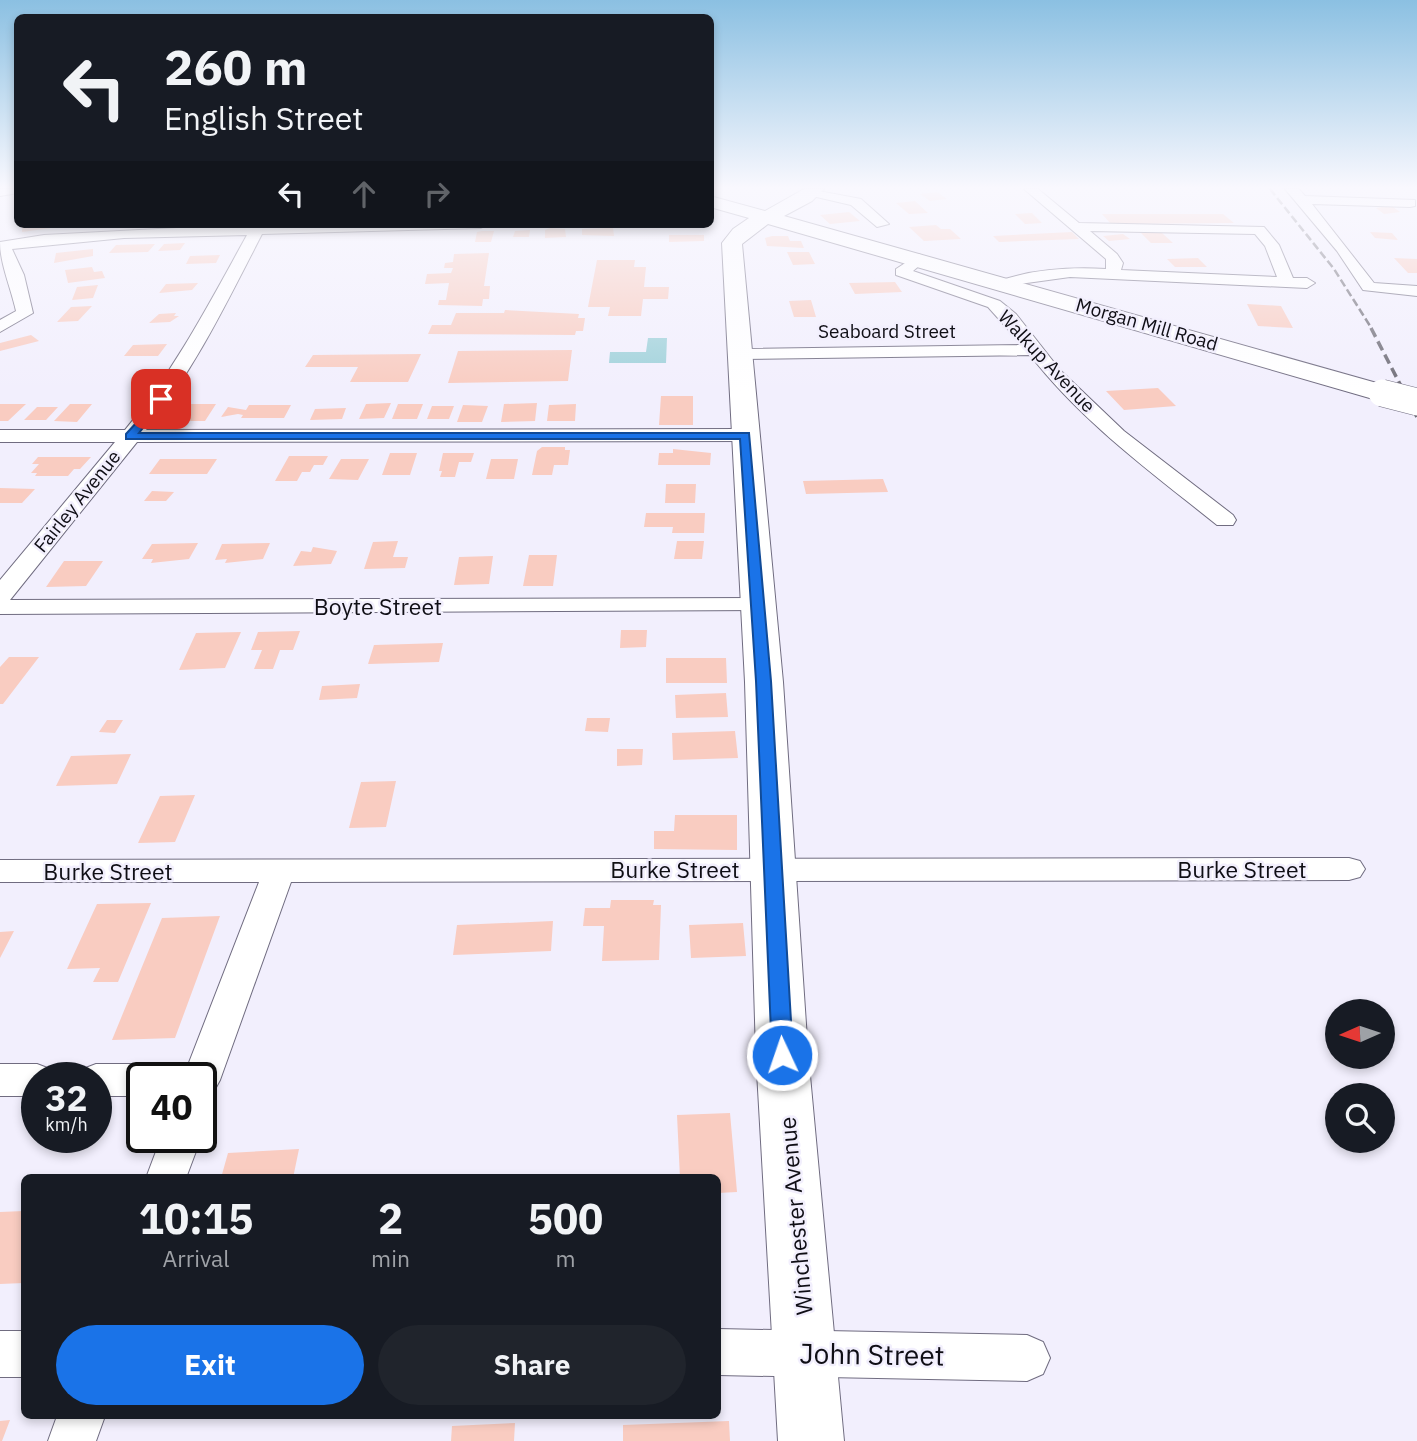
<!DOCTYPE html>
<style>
:root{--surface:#171b24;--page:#20242c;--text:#f1f3f6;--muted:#9ea1a6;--accent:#1a73e8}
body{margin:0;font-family:"IBM Plex Sans",sans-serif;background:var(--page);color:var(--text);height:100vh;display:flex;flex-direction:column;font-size:26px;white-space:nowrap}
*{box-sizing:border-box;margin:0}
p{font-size:23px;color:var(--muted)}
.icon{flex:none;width:38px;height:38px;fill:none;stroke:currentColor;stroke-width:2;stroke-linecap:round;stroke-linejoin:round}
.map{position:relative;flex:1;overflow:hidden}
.panel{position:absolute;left:21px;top:1174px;width:700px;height:245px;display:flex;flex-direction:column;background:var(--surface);border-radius:10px;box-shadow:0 4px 10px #0003}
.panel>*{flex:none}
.hud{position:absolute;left:14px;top:14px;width:700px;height:214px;border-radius:10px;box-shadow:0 4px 10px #0003;background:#171b24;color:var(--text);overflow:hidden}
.needle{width:46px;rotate:267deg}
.tools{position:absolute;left:1325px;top:999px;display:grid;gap:14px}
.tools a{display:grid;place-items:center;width:70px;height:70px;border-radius:50%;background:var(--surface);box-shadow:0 4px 10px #0003;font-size:35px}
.speed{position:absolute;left:21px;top:1062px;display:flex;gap:14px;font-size:35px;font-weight:700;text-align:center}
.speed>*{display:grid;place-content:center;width:91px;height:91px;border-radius:50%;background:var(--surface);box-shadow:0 4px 10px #0003;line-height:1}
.speed small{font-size:18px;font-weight:400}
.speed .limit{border:4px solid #111;border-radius:10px;background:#fff;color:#111}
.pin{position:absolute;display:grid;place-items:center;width:60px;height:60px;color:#fff;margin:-30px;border-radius:14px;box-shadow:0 4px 10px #0006}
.me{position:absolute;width:77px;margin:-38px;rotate:357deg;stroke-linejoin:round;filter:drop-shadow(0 0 5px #0008)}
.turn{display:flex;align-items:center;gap:24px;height:147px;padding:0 35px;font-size:32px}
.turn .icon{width:91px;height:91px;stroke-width:2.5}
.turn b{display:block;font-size:49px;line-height:60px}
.lanes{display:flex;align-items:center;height:66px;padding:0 35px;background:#0003;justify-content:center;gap:35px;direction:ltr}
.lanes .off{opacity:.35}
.eta{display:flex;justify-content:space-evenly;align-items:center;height:119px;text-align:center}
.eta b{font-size:42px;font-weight:700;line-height:49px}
.cta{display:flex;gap:14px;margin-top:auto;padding:14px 35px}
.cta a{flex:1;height:80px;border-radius:42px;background:var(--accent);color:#fff;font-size:28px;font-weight:700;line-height:80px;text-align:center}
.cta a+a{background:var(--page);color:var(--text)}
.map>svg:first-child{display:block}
.water{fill:#9fd1da}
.building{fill:#f9ccc1}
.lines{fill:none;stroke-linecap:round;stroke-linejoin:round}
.street-casing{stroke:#706c80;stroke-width:2}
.secondary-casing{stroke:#706c80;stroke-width:2}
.street{fill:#fff;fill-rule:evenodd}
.secondary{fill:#fff;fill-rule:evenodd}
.rail-far1{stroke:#6f6d77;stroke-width:2.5;stroke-dasharray:8 3.5;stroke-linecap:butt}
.rail{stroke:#6f6d77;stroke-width:3.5;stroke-dasharray:10 5;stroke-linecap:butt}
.secondary-bridge-casing{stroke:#706c80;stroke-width:28;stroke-linecap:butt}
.secondary-bridge{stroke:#fff;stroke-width:27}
.route{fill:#1a73e8;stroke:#114b97;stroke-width:2}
.labels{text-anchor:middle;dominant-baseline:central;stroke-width:5;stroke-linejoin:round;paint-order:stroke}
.far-street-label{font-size:19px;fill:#0f0e15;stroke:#f2effd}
.street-label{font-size:23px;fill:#0f0e15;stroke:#f2effd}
.near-street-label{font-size:28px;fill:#0f0e15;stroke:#f2effd}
</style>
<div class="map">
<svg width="1417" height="1441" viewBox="0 0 1417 1441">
<rect width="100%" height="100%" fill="#f2effd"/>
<path class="water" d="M648,338H667L666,363H609L610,352H646Z"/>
<path class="building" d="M937,192L947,199L930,201L920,194Z
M915,201L928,213L909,214L896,203Z
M1382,207H1393L1400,212L1384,214L1376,208Z
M849,212L860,221L830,224L820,215Z
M1032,213L1042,223L1025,224L1015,214Z
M1102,214H1223L1234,223L1111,224Z
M51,224V228L22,232V227Z
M936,225L941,229H950L961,239L924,241L909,227Z
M550,228L565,229L566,237L545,238V230Z
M608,228H613L614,236L582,235V229Z
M530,230L529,237H513L515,231Z
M482,231H494L491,242H475L477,232Z
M1072,232L1079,239L999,242L993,236Z
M1370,232L1392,233L1398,240L1375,238Z
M1141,233H1162L1173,243H1151Z
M1123,234L1130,239L1109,241L1103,236Z
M669,235H704V241L669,242Z
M772,236H788L790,241H801L804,248L767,246L765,238Z
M185,243L180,250L158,251L164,244Z
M155,244L148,252L109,253L116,245Z
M93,249V256L54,263L56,253Z
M787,252H809L815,264L793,265Z
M489,253L484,286H490L489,299H483L482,306L438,305L439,300H446L449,283L425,284L427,274L451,273L453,268H444L445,263L453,262L454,254Z
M220,255L216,263L186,264L190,256Z
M1198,258L1207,267H1175L1167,259Z
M1394,258L1417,259V273H1408Z
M597,260H635L634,267H646L644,287H669L668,299H643L641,316H608L610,307H588Z
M92,267L94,272L102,271L105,278L68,283L65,270Z
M895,282L902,292L855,294L849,283Z
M198,283L192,290L159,293L166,284Z
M98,285L93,298L72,300L77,287Z
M811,300L816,317H794L789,301Z
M1247,304L1281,306L1293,328L1258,326Z
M92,306L78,321L57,322L71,307Z
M505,310L579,314L578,318H585L583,331H576L575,335L428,334L432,325H451L456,313H504Z
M176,313L174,316H179L170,322L149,323L159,314Z
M31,335L39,341L0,351V343Z
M167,344L158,356H124L133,345Z
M572,350L568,381L448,383L458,351Z
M421,354L408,382H350L358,367H305L313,355Z
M1158,388L1176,406L1124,410L1106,391Z
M661,396H693V425H659Z
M391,403L384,418L359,419L366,404Z
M537,403L535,421L501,422L504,404Z
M0,404H26L8,421H0Z
M70,404H92L77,422L54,421Z
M187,404H216L205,421H176Z
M398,404H423L417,419H392Z
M576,404L575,421H547L549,405Z
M249,405H291L284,418H241L243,415L238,414L221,417L228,407L246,410Z
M463,405L488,406L482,422H457Z
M432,406H454L449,419H427Z
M37,407H58L46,420H24Z
M346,408L342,419L310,420L315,409Z
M542,447H565V450H570L568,465H554L552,475H532L537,451Z
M673,449L711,453L710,465H658L659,453H673Z
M390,453H417L410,475H382Z
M443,453H474L471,462H459L455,477H440L442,471H439Z
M289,456H328L323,465H314L310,472H302L297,481H275Z
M38,457H91L80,469H74L68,476H35L37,473H31L39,464H32Z
M160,459H217L207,474H149Z
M341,459H369L358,480L329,479Z
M491,459H518L514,479H486Z
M883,479L888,492L806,494L803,481Z
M666,484H696L695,503H665Z
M0,488L35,489L22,503H0Z
M152,491L174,492L166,501H144Z
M646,513H705L704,533H672L673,527H644Z
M398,541L393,557H408L405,568L364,569L373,542Z
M677,541H704L702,559H674Z
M198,543L189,559L151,563L153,559H142L152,544Z
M270,543L263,559L225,563L227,559L215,560L222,544Z
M313,547L337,551L331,564L293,566L301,551L311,552Z
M529,555H557L553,586H523Z
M493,556L489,584L454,585L459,557Z
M64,561H103L86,586L46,587Z
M621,630H647L646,647L620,648Z
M300,631L293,650H280L273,669H254L262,650H251L258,632Z
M241,632L225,668L179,670L196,633Z
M443,643L439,662L368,664L374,645Z
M9,657H39L3,704H0V667Z
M666,658H726L727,683H666Z
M360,684L357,698L319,700L322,686Z
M726,693L728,717L676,718L675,695Z
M587,718H610L608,732L585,731Z
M107,720H123L115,733L99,732Z
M735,731L738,758L673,760L672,733Z
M617,749H643L642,765L617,766Z
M131,754L117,784L56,786L71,756Z
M396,781L386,827L349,828L361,782Z
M195,795L175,842L138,843L160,796Z
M675,815H737V850L654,849V831H674Z
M611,900H654L653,905H661L659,960L602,961L604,926H583L585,908H610Z
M151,903L118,982H93L100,968L67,969L97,904Z
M220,916L175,1038L112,1040L162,918Z
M553,921L551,951L453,955L457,925Z
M743,923L746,956L691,958L689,925Z
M14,931L0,958V932Z
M730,1113L737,1192L718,1193V1178H680L677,1115Z
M299,1149L293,1178H221L228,1153Z
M24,1211V1283L0,1284V1212Z
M10,1420L2,1441H0V1421Z
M729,1421L730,1441H623V1425Z
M515,1423L514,1441H451L452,1426Z"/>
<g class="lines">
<g class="street-casing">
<path id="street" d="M0,189H18V193L0,196Z
M808,189L861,199L889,224L877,227L851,205L808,195Z
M1024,189H1038L1079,223L1264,227L1279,245L1293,278H1307L1315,283L1307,288L1070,277L999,287V281C1034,269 1070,267 1106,269V259ZM1090,231L1255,234L1265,246L1277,277L1121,270L1123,263L1117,254Z
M1285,189H1299L1305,196L1415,200V206L1410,207L1312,204L1374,283L1417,286V296L1363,290L1337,251Z
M253,224H488L481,228L262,234C227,302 194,371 146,430L745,429L755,435L745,441L137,442L10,600L757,598L766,600L769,605L766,610L0,614V580L115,442H0V430H125C175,370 210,302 247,235L124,238L12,249L24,275L33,313L0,332V320L16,311C11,288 0,264 0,242L44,235Z
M919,254L927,259L913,271L1000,301L1016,314L1060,370L1124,431L1233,515L1236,520L1233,525H1217C1151,472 1082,422 1030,355L740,359L731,354L740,349L1022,345L988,307L896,275V269Z
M1349,858L1360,861L1365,869L1360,877L1349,880L291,882L220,1080L214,1091L201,1096V1078H183L259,882H0V860Z
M0,1064H37L50,1069L55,1078H37V1096H0Z
M96,1064H142L155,1069L160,1078H142V1096H96V1078H78L83,1069Z
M161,1138H201L186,1178H146Z
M718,1329L1027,1335L1043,1342L1050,1358L1043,1374L1027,1381L718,1375Z
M0,1331H24V1377H0Z
M57,1416H105L96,1441H48Z"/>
</g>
<g class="secondary-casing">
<path id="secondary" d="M804,189H824L812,201L784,216L1391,387L1395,393L1391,399H1373L768,224L742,244L783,682L808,1054L844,1441H778L756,1054L745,682L722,243L733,229L749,218L710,207V196L765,211Z"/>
</g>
<use href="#street" class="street"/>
<use href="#secondary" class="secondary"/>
<path class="rail-far1" d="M1270,189L1334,269L1372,329"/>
<path class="rail" d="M1371,328L1417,417"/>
<g class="secondary-bridge-casing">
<path id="secondary-bridge" d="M1382,393L1417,402"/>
</g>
<use href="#secondary-bridge" class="secondary-bridge"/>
</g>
<linearGradient id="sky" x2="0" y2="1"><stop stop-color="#8bc0e2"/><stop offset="0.48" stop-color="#f9f8fe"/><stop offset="1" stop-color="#f9f8fe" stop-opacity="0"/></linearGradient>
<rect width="1417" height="391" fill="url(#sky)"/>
<path class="route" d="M161,396L166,399L139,433H749L771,681L793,1055L790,1061L782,1063L775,1061L772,1055L756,681L740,439H126V434Z"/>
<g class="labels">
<g class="far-street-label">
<text transform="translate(1147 324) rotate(16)">Morgan Mill Road</text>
<text x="887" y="331">Seaboard Street</text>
<text transform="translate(1047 361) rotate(47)">Walkup Avenue</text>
<text transform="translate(77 501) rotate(-51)">Fairley Avenue</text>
</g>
<g class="street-label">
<text x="378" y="606">Boyte Street</text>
<text x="675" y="869">Burke Street</text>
<text x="1242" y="869">Burke Street</text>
<text x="108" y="871">Burke Street</text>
<text transform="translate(795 1216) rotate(-95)">Winchester Avenue</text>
</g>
<g class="near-street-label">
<text transform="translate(872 1354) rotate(1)">John Street</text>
</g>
</g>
</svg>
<div class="tools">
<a><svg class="needle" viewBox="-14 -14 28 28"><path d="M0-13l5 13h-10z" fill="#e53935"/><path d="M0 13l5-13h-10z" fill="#9ea1a6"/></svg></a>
<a><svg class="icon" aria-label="search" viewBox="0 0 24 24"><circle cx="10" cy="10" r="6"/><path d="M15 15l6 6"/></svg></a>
</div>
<div class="speed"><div>32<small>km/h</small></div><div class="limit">40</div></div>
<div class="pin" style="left:161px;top:399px;background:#d93025"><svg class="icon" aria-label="arrive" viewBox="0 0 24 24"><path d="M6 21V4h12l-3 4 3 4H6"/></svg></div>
<svg class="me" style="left:782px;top:1055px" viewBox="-20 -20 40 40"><circle r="17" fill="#1a73e8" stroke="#fff" stroke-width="3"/><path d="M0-11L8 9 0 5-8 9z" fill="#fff"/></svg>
<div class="hud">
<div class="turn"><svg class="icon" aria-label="left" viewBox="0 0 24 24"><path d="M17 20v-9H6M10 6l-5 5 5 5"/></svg><div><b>260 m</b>English Street</div></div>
<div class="lanes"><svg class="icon" aria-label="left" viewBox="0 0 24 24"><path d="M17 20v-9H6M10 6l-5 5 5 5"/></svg><svg class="icon off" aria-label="ahead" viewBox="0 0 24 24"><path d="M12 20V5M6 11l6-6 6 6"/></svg><svg class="icon off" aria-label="right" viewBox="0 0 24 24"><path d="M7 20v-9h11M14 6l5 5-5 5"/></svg></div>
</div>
<section class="panel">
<div class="eta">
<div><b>10:15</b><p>Arrival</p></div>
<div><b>2</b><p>min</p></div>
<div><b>500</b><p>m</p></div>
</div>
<div class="cta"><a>Exit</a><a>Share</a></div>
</section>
</div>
